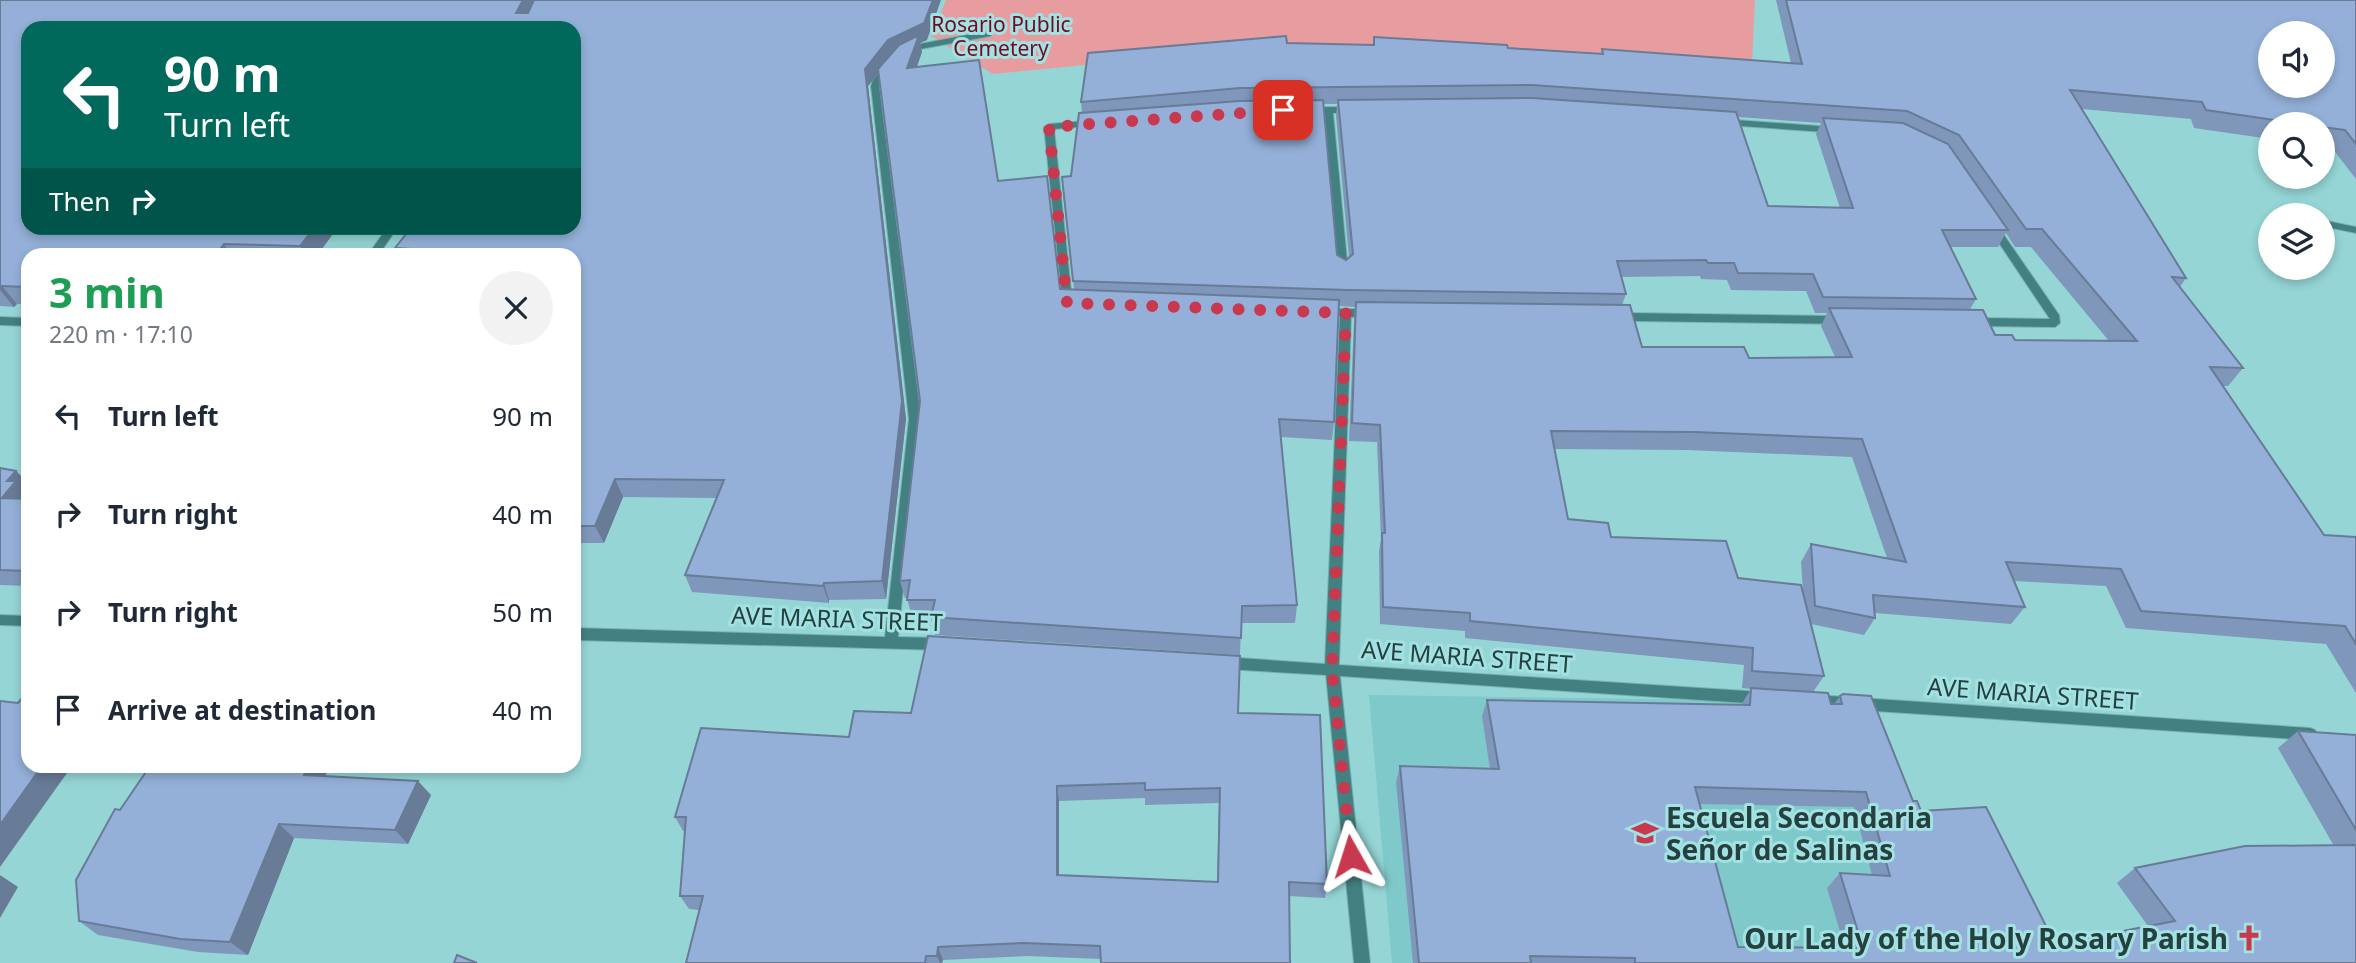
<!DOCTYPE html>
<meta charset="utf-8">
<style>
:root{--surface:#fff;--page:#f2f2f3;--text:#1f2937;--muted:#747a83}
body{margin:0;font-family:"Noto Sans",sans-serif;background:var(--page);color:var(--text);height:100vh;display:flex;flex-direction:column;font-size:26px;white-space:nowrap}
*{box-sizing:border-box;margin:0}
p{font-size:23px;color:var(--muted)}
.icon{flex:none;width:38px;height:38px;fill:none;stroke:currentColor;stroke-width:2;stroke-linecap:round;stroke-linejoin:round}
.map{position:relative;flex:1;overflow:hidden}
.details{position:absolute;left:21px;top:248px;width:560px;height:525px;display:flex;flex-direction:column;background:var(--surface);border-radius:21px;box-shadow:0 4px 10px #0003}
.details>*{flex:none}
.guide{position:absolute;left:21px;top:21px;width:560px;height:214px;border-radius:21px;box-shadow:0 4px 10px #0003;background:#00695c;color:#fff;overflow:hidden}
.controls{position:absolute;left:2258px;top:21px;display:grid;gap:14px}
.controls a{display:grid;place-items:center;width:77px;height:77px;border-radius:50%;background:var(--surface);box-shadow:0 4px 10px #0003;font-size:35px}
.pin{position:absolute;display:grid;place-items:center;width:60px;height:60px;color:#fff;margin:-30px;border-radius:14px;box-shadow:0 4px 10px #0006}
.me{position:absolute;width:77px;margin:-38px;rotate:354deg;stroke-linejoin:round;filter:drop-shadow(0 0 5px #0008)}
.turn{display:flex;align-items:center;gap:24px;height:147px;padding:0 28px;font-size:32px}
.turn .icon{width:91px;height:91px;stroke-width:2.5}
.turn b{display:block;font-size:49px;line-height:60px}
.then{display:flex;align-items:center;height:66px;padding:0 28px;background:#0003;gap:14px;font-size:26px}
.round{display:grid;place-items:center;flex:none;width:74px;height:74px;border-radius:37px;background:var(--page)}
.overview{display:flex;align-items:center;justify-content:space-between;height:119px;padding:0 28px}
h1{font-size:42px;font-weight:700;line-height:52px;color:#1e9e55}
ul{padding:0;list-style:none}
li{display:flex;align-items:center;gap:21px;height:98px;padding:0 28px}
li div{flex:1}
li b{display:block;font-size:26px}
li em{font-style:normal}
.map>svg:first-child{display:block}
.built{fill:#7fc9ca}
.green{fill:#e79da0}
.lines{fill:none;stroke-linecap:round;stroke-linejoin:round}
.minor-casing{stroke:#7ab1b1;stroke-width:2}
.minor{fill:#438081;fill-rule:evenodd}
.wall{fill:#7f97ba;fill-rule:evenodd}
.shaded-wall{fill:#687b97}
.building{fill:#94b0d8;stroke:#687b97;stroke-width:2;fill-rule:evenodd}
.route{stroke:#c8384e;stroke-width:12;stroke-dasharray:0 21.6}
.labels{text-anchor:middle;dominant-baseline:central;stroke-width:6;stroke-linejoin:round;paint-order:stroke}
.far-park-label{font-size:21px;fill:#740a22;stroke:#a2e2e2}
.street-label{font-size:24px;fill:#264040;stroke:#a2e2e2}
.near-poi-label{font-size:28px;font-weight:bold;fill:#264040;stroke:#a2e2e2;text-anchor:start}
</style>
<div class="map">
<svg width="2356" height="963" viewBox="0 0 2356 963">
<rect width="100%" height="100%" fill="#95d5d5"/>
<path class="built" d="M1369,695L1850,702L1969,963H1392Z"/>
<path class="green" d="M946,0H1755L1752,62L1280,46L993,74L931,36Z"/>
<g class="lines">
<g class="minor-casing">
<path id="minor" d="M988,31L991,32V36L915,50L906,56L902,53L909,46Z
M891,60L895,63L884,71L879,86L921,419L898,637L941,638L946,640L948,644L946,648L941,650L574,640V628L885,637L909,419L871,86L877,68Z
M1528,105L1901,132L1948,154L2059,315L2060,323L2055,327L1351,317L1339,665L1762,692L1767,694L1769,698L1767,702L1762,704L1340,676L1370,963H1354L1326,675L1225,669L1220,667L1218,663L1220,659L1225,657L1325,664L1340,316L1063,305L1044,127L1049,124L1239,108ZM1528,111L1896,137L1942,158L2050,319L1346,309L1072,300L1054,129L1239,114L1324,113L1338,271L1343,274L1348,271L1333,113Z
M2281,211L2291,213L2292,215H2277V212Z
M2322,220L2356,227V233L2322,226Z
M387,228H397L378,256H367Z
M0,317L28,318V326L0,325Z
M0,615L28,616V626L0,625Z
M1815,695L2310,728L2315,730L2317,734L2315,738L2310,740L1815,707L1810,705L1808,701L1810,697Z"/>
</g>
<use href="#minor" class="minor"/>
</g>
<path class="wall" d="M0,0L927,40L920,43L922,52L917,67L998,181L1060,289H1074L1063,193L1071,176L1082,113L1081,102L1287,43L1373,45L1374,37L1508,48L1601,54L1602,49L1791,63L1776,0H2356V179L2332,148L2322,147V124H2270V139L2194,128L2191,119L2082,109L2186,278L2180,287L2243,368L2228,386H2223L2324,535L2356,537V693L2326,644L2126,628L2106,586L2014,581L2025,607L2011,624L1875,613V618L1864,635L1811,624L1824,676L1813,692L1831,704H1834L1840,696L1913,801L1921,811L2055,944L2148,926L2117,883L2135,868L2334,846L2278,748L2298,731L2356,735V963H1413L1396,782L1400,766L1490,769L1482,716L1487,700L1741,705L1751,689L1742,688L1744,665L1465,638V631L1380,624L1379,551L1381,539L1377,442L1349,441L1354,320L1355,307L1339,306L1334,422L1332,440L1281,437L1297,605L1295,623H1241L1240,655L935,635L931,618L912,617L907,598H905L900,581L920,401L879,73L868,86L906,419L886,599L829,600V603L692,592L685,575L716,498L623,497L604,543H574V256H399L395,248L574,228V28L28,228H337L317,256H28V304H17L14,307L0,306ZM1324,104H1337L1336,116L1349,257L1346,260L1337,255ZM1738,117L1821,123L1816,134L1840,208L1768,206ZM2006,233L2015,247H2031L2109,341L2015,340L1995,335L1970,309L1976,299L1950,247H1998ZM1700,276L1701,279L1727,280L1731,290L1806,291L1815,313H1827L1821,326L1835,357L1749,358L1642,347L1622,305L1626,294L1621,277ZM1554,449L1687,450L1852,457L1887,558L1811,544L1801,562L1803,592L1738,578L1611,537L1568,519ZM1700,804L1854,807L1872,875L1840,873L1827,888L1845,948L1738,947Z
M0,468L16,471L28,483V586L0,585Z
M911,713H1238L1327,884L1325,898L1289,896L1101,959L1027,956L943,960L942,963H686L699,910L689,909L680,896L685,831H683L675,817L849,737ZM1145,798V805L1219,803L1217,882L1059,876V801Z
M325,776L431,795L408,844L294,838L248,955L198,952L98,935L79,921L120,810Z"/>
<path class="shaded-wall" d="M523,0H538L523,28L516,13Z
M933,0H941L927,40L920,43L922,52L910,85L891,57L868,86L906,419L886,599L882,581L865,69L888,40Z
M314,228H337L317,256H306L300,246Z
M224,244L232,256H215Z
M2,286L17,304L14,307L0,290Z
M16,471L28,483V503L2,498L7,481Z
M615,479L623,497L604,543L595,526Z
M824,583L829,600V603L823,586Z
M42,766H72L0,867V825Z
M308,766H330L319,789L304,775Z
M418,781L431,795L408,844L395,830Z
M1057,786L1059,801V889L1057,875Z
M279,824L294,838L248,955L230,942Z
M0,875L18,887L0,918Z
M938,947L943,960L942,963H940L937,956Z"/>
<path class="building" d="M0,0H523L516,13H528L534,0H933L924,23L888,40L865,69L902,401L882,581L824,583L823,586L685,575L724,480L615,479L595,526H574V256H490L491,254L395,248L411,228H574V28H28V228H314L300,246L224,244L215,256H28V287L2,286L0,288Z
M1786,0H2356V144L2345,130L2322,127V124H2302L2206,110L2202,102L2070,90L2186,278L2172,277L2243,368L2210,367L2324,535L2356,537V644L2345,626L2141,611L2121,569L2006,562L2025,607L1873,595L1875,618L1815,606L1811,544L1906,562L1862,439L1695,432L1551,431L1568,519L1608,523L1611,537L1726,541L1738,578L1801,585L1824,676L1752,671L1753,648L1470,621V613L1383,607L1382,533H1385L1380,425L1352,423L1356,302L1630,305L1642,347H1744L1749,358L1852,357L1829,308L1983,310L1995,335H2012L2015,340L2137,341L2042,229H2026L1959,135L1907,111L1532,85L1240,88L1081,102L1088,53L1286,36L1287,43L1374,45V37L1507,45L1508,48L1603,54L1602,49L1802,64ZM2270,33H2322V86H2270Z
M919,35L907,68L979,60L998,181L1047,176L1060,289L1339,300L1334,422L1279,419L1297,605L1242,606L1241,638L931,617L935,600H907L910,580L900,581L920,401L878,69L899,45Z
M1532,98L1736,112L1768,206L1853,208L1823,118L1903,123L1948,144L2008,230H1942L1976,299L1823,297L1813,274L1738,273L1734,263H1708L1706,260L1617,261L1626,294L1348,290L1073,281L1062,177L1071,176L1079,113L1240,101L1323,100L1337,255L1346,260L1353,254L1338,100Z
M0,468L16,471L7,481H16L2,498L28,499V571L0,570Z
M928,636L1240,656L1238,713L1320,715L1327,884L1289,882L1290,963H1101L1100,946L1024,943L938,947L937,956H926L925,963H686L703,896H680L686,817H675L701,728L849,737L854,711L911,713ZM1145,783V790L1220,788L1218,882L1057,875V786Z
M1751,688L1828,693L1831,704H1842L1840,696L1843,694L1871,696L1913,801H1917L1921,811L1986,807L2055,944L2175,921L2135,868L2245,846L2356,845V963H1635V958L1530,956L1531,963H1419L1400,766L1499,769L1487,700L1750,705ZM1695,787L1866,792L1890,876L1840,873L1863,948L1738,947Z
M27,692H28V766H42L0,825V701L18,703Z
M2298,731L2356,735V830Z
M150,766H308L304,775L418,781L395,830L279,824L230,942L180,939L79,921L76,880L115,809L120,810Z
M457,955L477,963H454Z"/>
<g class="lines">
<path class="route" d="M1283,110L1049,127L1067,303L1346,313L1332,670L1351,856"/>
</g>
<defs>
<g id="school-bare" transform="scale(2.1)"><path d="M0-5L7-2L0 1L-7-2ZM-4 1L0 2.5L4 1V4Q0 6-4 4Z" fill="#c8384e" stroke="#a2e2e2" stroke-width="2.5" paint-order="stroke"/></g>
<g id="church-bare" transform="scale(2.1)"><path d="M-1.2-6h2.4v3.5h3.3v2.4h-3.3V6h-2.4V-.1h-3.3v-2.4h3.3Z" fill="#c8384e" stroke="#a2e2e2" stroke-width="2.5" paint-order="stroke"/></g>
</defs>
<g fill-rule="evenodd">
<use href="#school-bare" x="1645" y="833"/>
<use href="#church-bare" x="2249" y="938"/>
</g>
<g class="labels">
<g class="far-park-label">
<text x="1001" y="24">Rosario Public<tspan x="1001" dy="24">Cemetery</tspan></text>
</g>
<g class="street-label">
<text transform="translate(837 618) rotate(2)">AVE MARIA STREET</text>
<text transform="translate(1467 656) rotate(4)">AVE MARIA STREET</text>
<text transform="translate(2033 693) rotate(4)">AVE MARIA STREET</text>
</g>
<g class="near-poi-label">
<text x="1666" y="817">Escuela Secondaria<tspan x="1666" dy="32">Señor de Salinas</tspan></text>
<text x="2228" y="938" text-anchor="end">Our Lady of the Holy Rosary Parish</text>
</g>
</g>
</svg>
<div class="controls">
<a><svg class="icon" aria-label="sound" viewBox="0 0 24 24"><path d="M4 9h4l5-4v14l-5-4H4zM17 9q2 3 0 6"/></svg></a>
<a><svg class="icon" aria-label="search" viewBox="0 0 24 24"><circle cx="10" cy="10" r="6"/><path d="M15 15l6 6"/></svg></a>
<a><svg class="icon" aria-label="layers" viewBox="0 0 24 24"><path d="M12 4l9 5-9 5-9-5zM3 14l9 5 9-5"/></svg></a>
</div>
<div class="pin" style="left:1283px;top:110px;background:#d93025"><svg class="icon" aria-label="arrive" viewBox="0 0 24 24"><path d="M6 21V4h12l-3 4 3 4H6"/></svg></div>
<svg class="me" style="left:1351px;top:856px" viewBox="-20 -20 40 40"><path d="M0-17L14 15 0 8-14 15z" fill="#c8384e" stroke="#fff" stroke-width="4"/></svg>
<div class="guide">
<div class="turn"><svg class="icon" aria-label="left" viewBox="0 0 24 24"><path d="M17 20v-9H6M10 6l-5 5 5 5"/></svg><div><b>90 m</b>Turn left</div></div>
<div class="then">Then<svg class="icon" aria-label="right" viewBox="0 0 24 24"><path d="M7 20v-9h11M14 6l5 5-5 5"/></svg></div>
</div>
<section class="details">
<div class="overview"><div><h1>3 min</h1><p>220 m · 17:10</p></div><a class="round"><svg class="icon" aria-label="close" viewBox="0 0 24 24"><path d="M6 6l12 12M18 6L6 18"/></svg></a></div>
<ul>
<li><svg class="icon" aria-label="left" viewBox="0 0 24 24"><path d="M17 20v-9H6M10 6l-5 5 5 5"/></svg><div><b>Turn left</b></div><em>90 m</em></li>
<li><svg class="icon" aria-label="right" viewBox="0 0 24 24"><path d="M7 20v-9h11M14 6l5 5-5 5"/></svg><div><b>Turn right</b></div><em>40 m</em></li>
<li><svg class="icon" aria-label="right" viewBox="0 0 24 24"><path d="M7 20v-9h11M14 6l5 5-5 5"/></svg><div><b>Turn right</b></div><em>50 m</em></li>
<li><svg class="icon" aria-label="arrive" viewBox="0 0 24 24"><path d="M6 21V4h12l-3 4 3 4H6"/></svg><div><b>Arrive at destination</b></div><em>40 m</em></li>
</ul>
</section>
</div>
